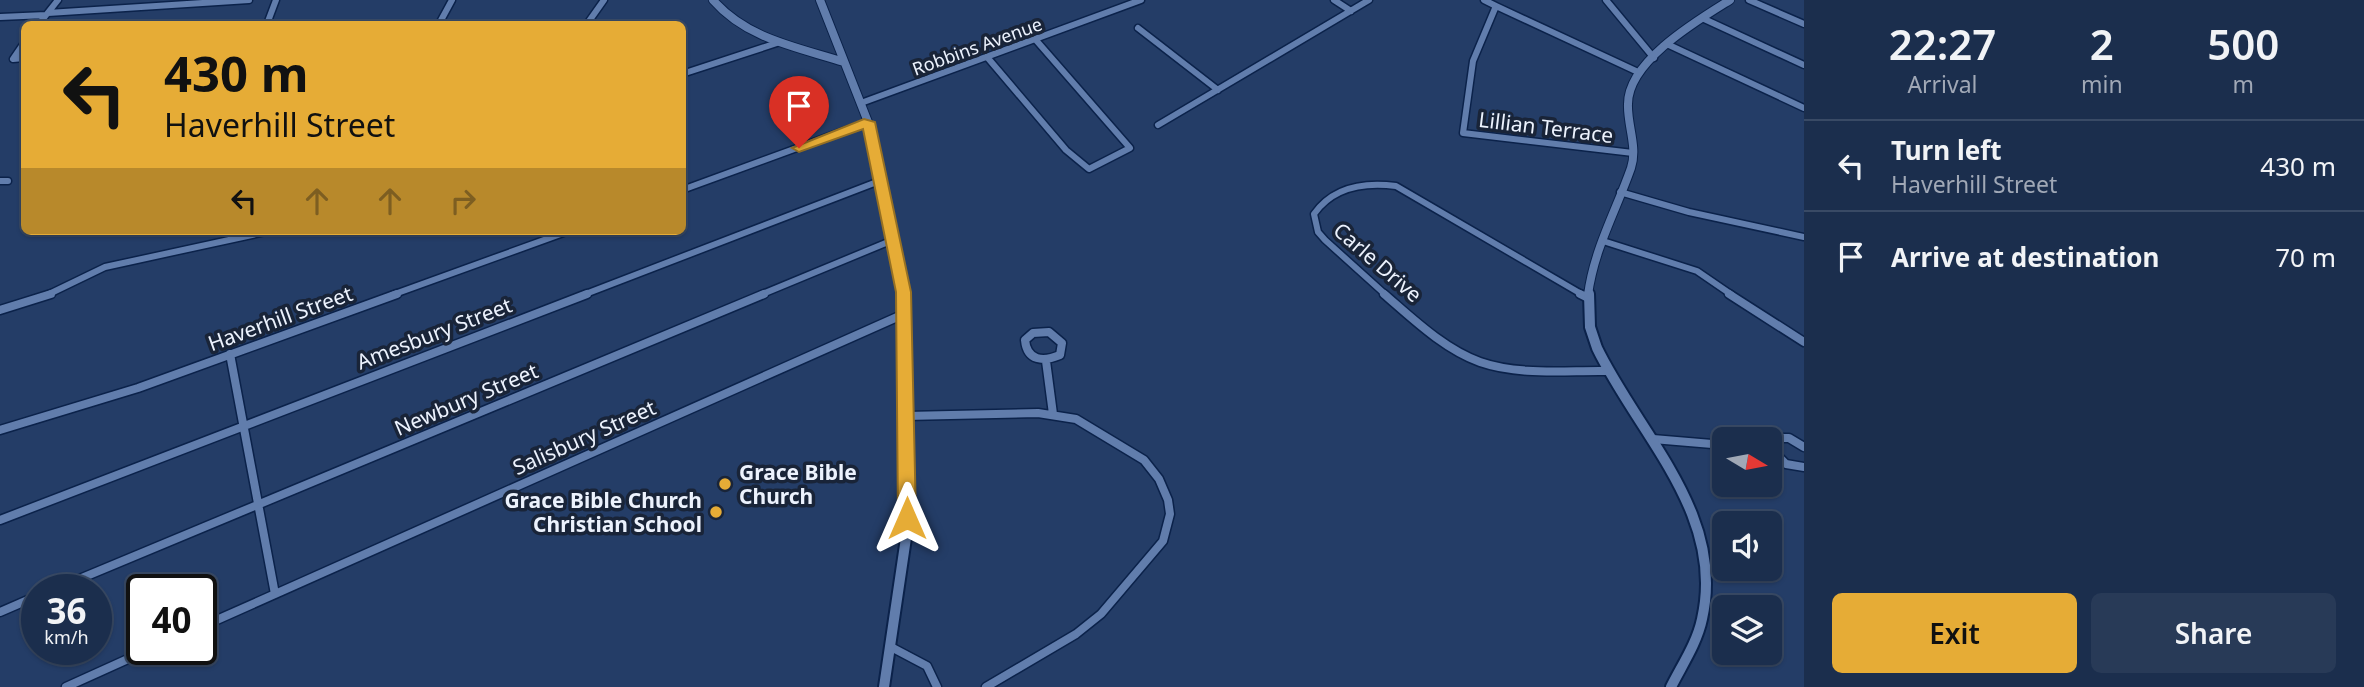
<!DOCTYPE html>
<style>
:root{--surface:#1b2e4d;--page:#283a57;--text:#f1f3f6;--muted:#a0a8b6;--line:#394a65;--accent:#e6ac36}
body{margin:0;font-family:"Noto Sans",sans-serif;background:var(--page);color:var(--text);height:100vh;display:flex;flex-direction:column;font-size:26px;white-space:nowrap}
*{box-sizing:border-box;margin:0}
p{font-size:23px;color:var(--muted)}
.icon{flex:none;width:38px;height:38px;fill:none;stroke:currentColor;stroke-width:2;stroke-linecap:round;stroke-linejoin:round}
.map{position:relative;flex:1;overflow:hidden}
.drawer{display:flex;flex-direction:column;background:var(--surface);width:560px}
.drawer>*{flex:none}
.top-card{position:absolute;left:21px;top:21px;width:665px;height:214px;border-radius:10px;box-shadow:0 2px 5px #0004,0 0 0 2px var(--line);background:#e6ac36;color:#111;overflow:hidden}
.needle{width:46px;rotate:100deg}
.tools{position:absolute;left:1712px;top:427px;display:grid;gap:14px}
.tools a{display:grid;place-items:center;width:70px;height:70px;border-radius:10px;background:var(--surface);box-shadow:0 2px 5px #0004,0 0 0 2px var(--line);font-size:35px}
.speed{position:absolute;left:21px;top:574px;display:flex;gap:14px;font-size:35px;font-weight:700;text-align:center}
.speed>*{display:grid;place-content:center;width:91px;height:91px;border-radius:50%;background:var(--surface);box-shadow:0 2px 5px #0004,0 0 0 2px var(--line);line-height:1}
.speed small{font-size:18px;font-weight:400}
.speed .limit{border:4px solid #111;border-radius:10px;background:#fff;color:#111}
.pin{position:absolute;display:grid;place-items:center;width:60px;height:60px;color:#fff;margin:-72px -30px;border-radius:50% 50% 50% 0;rotate:-45deg;box-shadow:0 0 7px #0007}
.pin .icon{rotate:45deg}
.me{position:absolute;width:77px;margin:-38px;rotate:0deg;stroke-linejoin:round;filter:drop-shadow(0 0 5px #0008)}
.turn{display:flex;align-items:center;gap:24px;height:147px;padding:0 28px;font-size:32px}
.turn .icon{width:91px;height:91px;stroke-width:2.5}
.turn b{display:block;font-size:49px;line-height:60px}
.lanes{display:flex;align-items:center;height:66px;padding:0 28px;background:#0003;justify-content:center;gap:35px;direction:ltr}
.lanes .off{opacity:.35}
.eta{display:flex;justify-content:space-evenly;align-items:center;height:119px;text-align:center}
.eta b{font-size:42px;font-weight:600;line-height:49px}
.cta{display:flex;gap:14px;margin-top:auto;padding:14px 28px}
.cta a{flex:1;height:80px;border-radius:10px;background:var(--accent);color:#111;font-size:28px;font-weight:600;line-height:80px;text-align:center}
.cta a+a{background:var(--page);color:var(--text)}
ul{padding:0;list-style:none}
li{display:flex;align-items:center;gap:21px;height:91px;padding:0 28px;border-top:2px solid var(--line)}
li div{flex:1}
li b{display:block;font-size:26px}
li em{font-style:normal}
main{display:flex;flex:1;min-height:0}
.map>svg:first-child{display:block}
.lines{fill:none;stroke-linecap:round;stroke-linejoin:round}
.minor-far1-casing{stroke:#0b224a;stroke-width:9}
.minor-casing{stroke:#0b224a;stroke-width:11}
.tertiary-far1-casing{stroke:#0b224a;stroke-width:10}
.tertiary-casing{stroke:#0b224a;stroke-width:14}
.minor-far1{stroke:#617dac;stroke-width:6}
.minor{stroke:#617dac;stroke-width:8}
.tertiary-far1{stroke:#617dac;stroke-width:8}
.tertiary{stroke:#617dac;stroke-width:10}
.route{fill:#e6ac36;stroke:#967023;stroke-width:2}
.poi-dot{fill:#e6ac36;stroke:#192438;stroke-width:2.5}
.labels{text-anchor:middle;dominant-baseline:central;stroke-width:7;stroke-linejoin:round;paint-order:stroke}
.far-street-label{font-size:18px;fill:#ecf2fd;stroke:#192438}
.street-label{font-size:21px;fill:#ecf2fd;stroke:#192438}
.poi-label{font-size:21px;font-weight:bold;fill:#ecf2fd;stroke:#192438;text-anchor:start}
</style>
<main>
<div class="map">
<svg width="1804" height="687" viewBox="0 0 1804 687">
<rect width="100%" height="100%" fill="#243d67"/>
<g class="lines">
<g class="minor-far1-casing">
<path id="minor-far1" d="M1334,0L1351,11
M1484,0L1496,6
M1606,0L1654,58
M1749,0L1804,24
M48,13L249,0
M0,17L46,15
M1702,18L1804,65
M39,24L58,0
M267,24L276,0
M439,24L452,0
M587,24L604,0
M1138,28L1218,90
M24,43L13,59L24,58
M1669,45L1804,108
M987,57L1066,150L1089,169L1130,148L1035,39
M682,74L780,42
M861,103L1141,0
M1158,125L1369,0
M1633,153L1463,133L1473,61L1496,6L1638,72
M0,181H8
M682,190L868,122
M1620,192L1689,212L1804,237
M1603,241L1697,271L1732,295
M47,295L105,267L270,231
M392,295L569,231
M583,295L882,180
M760,295L893,240
M1386,295L1325,240L1318,232L1314,214C1333,187 1365,182 1396,186L1583,295"/>
</g>
<g class="minor-casing">
<path id="minor" d="M1384,294C1413,319 1444,349 1480,362C1520,376 1568,370 1609,371
M1580,294L1588,298
M1729,294L1804,342
M0,310L51,294
M1049,332L1062,343L1060,355C1043,362 1027,361 1025,340L1033,333Z
M230,354L275,594
M1046,361L1053,414
M906,416L1038,413L1076,419L1144,460L1159,479L1168,500L1170,514L1163,541L1101,614L1076,634L986,687
M0,430L138,388L397,294
M1653,439L1724,445
M1769,442L1772,438H1789L1804,447
M1769,447L1786,464L1804,467
M0,520L587,294
M53,590L764,294
M0,612L37,596
M201,627L904,314
M891,647L927,666L937,687
M66,687L150,649"/>
</g>
<g class="tertiary-far1-casing">
<path id="tertiary-far1" d="M713,0C747,39 797,47 844,62
M820,0L868,122L903,295
M1588,295C1594,249 1616,211 1631,168C1638,147 1627,125 1628,104C1628,61 1698,20 1730,0"/>
</g>
<g class="tertiary-casing">
<path id="tertiary" d="M1589,294L1590,327L1597,348C1639,435 1726,514 1702,619C1697,643 1682,665 1671,687
M884,687L906,538L903,294"/>
</g>
<use href="#minor-far1" class="minor-far1"/>
<use href="#minor" class="minor"/>
<use href="#tertiary-far1" class="tertiary-far1"/>
<use href="#tertiary" class="tertiary"/>
</g>
<path class="route" d="M864,119L875,122L911,292L916,518L913,524L907,526L900,524L898,518L896,292L863,129L799,152L792,148Z"/>
<g class="poi-dot">
<circle cx="725" cy="484" r="7"/>
<circle cx="716" cy="512" r="7"/>
</g>
<g class="labels">
<g class="far-street-label">
<text transform="translate(977 46) rotate(-20)">Robbins Avenue</text>
</g>
<g class="street-label">
<text transform="translate(1546 127) rotate(7)">Lillian Terrace</text>
<text transform="translate(1378 262) rotate(41)">Carle Drive</text>
<text transform="translate(280 318) rotate(-20)">Haverhill Street</text>
<text transform="translate(434 333) rotate(-21)">Amesbury Street</text>
<text transform="translate(466 399) rotate(-23)">Newbury Street</text>
<text transform="translate(584 437) rotate(-24)">Salisbury Street</text>
</g>
<g class="poi-label">
<text x="739" y="472">Grace Bible<tspan x="739" dy="24">Church</tspan></text>
<text x="702" y="500" text-anchor="end">Grace Bible Church<tspan x="702" dy="24">Christian School</tspan></text>
</g>
</g>
</svg>
<div class="tools">
<a><svg class="needle" viewBox="-14 -14 28 28"><path d="M0-13l5 13h-10z" fill="#e53935"/><path d="M0 13l5-13h-10z" fill="#a0a8b6"/></svg></a>
<a><svg class="icon" aria-label="sound" viewBox="0 0 24 24"><path d="M4 9h4l5-4v14l-5-4H4zM17 9q2 3 0 6"/></svg></a>
<a><svg class="icon" aria-label="layers" viewBox="0 0 24 24"><path d="M12 4l9 5-9 5-9-5zM3 14l9 5 9-5"/></svg></a>
</div>
<div class="speed"><div>36<small>km/h</small></div><div class="limit">40</div></div>
<div class="pin" style="left:799px;top:148px;background:#d93025"><svg class="icon" aria-label="arrive" viewBox="0 0 24 24"><path d="M6 21V4h12l-3 4 3 4H6"/></svg></div>
<svg class="me" style="left:907px;top:518px" viewBox="-20 -20 40 40"><path d="M0-17L14 15 0 8-14 15z" fill="#e6ac36" stroke="#fff" stroke-width="4"/></svg>
<div class="top-card">
<div class="turn"><svg class="icon" aria-label="left" viewBox="0 0 24 24"><path d="M17 20v-9H6M10 6l-5 5 5 5"/></svg><div><b>430 m</b>Haverhill Street</div></div>
<div class="lanes"><svg class="icon" aria-label="left" viewBox="0 0 24 24"><path d="M17 20v-9H6M10 6l-5 5 5 5"/></svg><svg class="icon off" aria-label="ahead" viewBox="0 0 24 24"><path d="M12 20V5M6 11l6-6 6 6"/></svg><svg class="icon off" aria-label="ahead" viewBox="0 0 24 24"><path d="M12 20V5M6 11l6-6 6 6"/></svg><svg class="icon off" aria-label="right" viewBox="0 0 24 24"><path d="M7 20v-9h11M14 6l5 5-5 5"/></svg></div>
</div>
</div>
<section class="drawer">
<div class="eta">
<div><b>22:27</b><p>Arrival</p></div>
<div><b>2</b><p>min</p></div>
<div><b>500</b><p>m</p></div>
</div>
<ul>
<li><svg class="icon" aria-label="left" viewBox="0 0 24 24"><path d="M17 20v-9H6M10 6l-5 5 5 5"/></svg><div><b>Turn left</b><p>Haverhill Street</p></div><em>430 m</em></li>
<li><svg class="icon" aria-label="arrive" viewBox="0 0 24 24"><path d="M6 21V4h12l-3 4 3 4H6"/></svg><div><b>Arrive at destination</b></div><em>70 m</em></li>
</ul>
<div class="cta"><a>Exit</a><a>Share</a></div>
</section>
</main>
